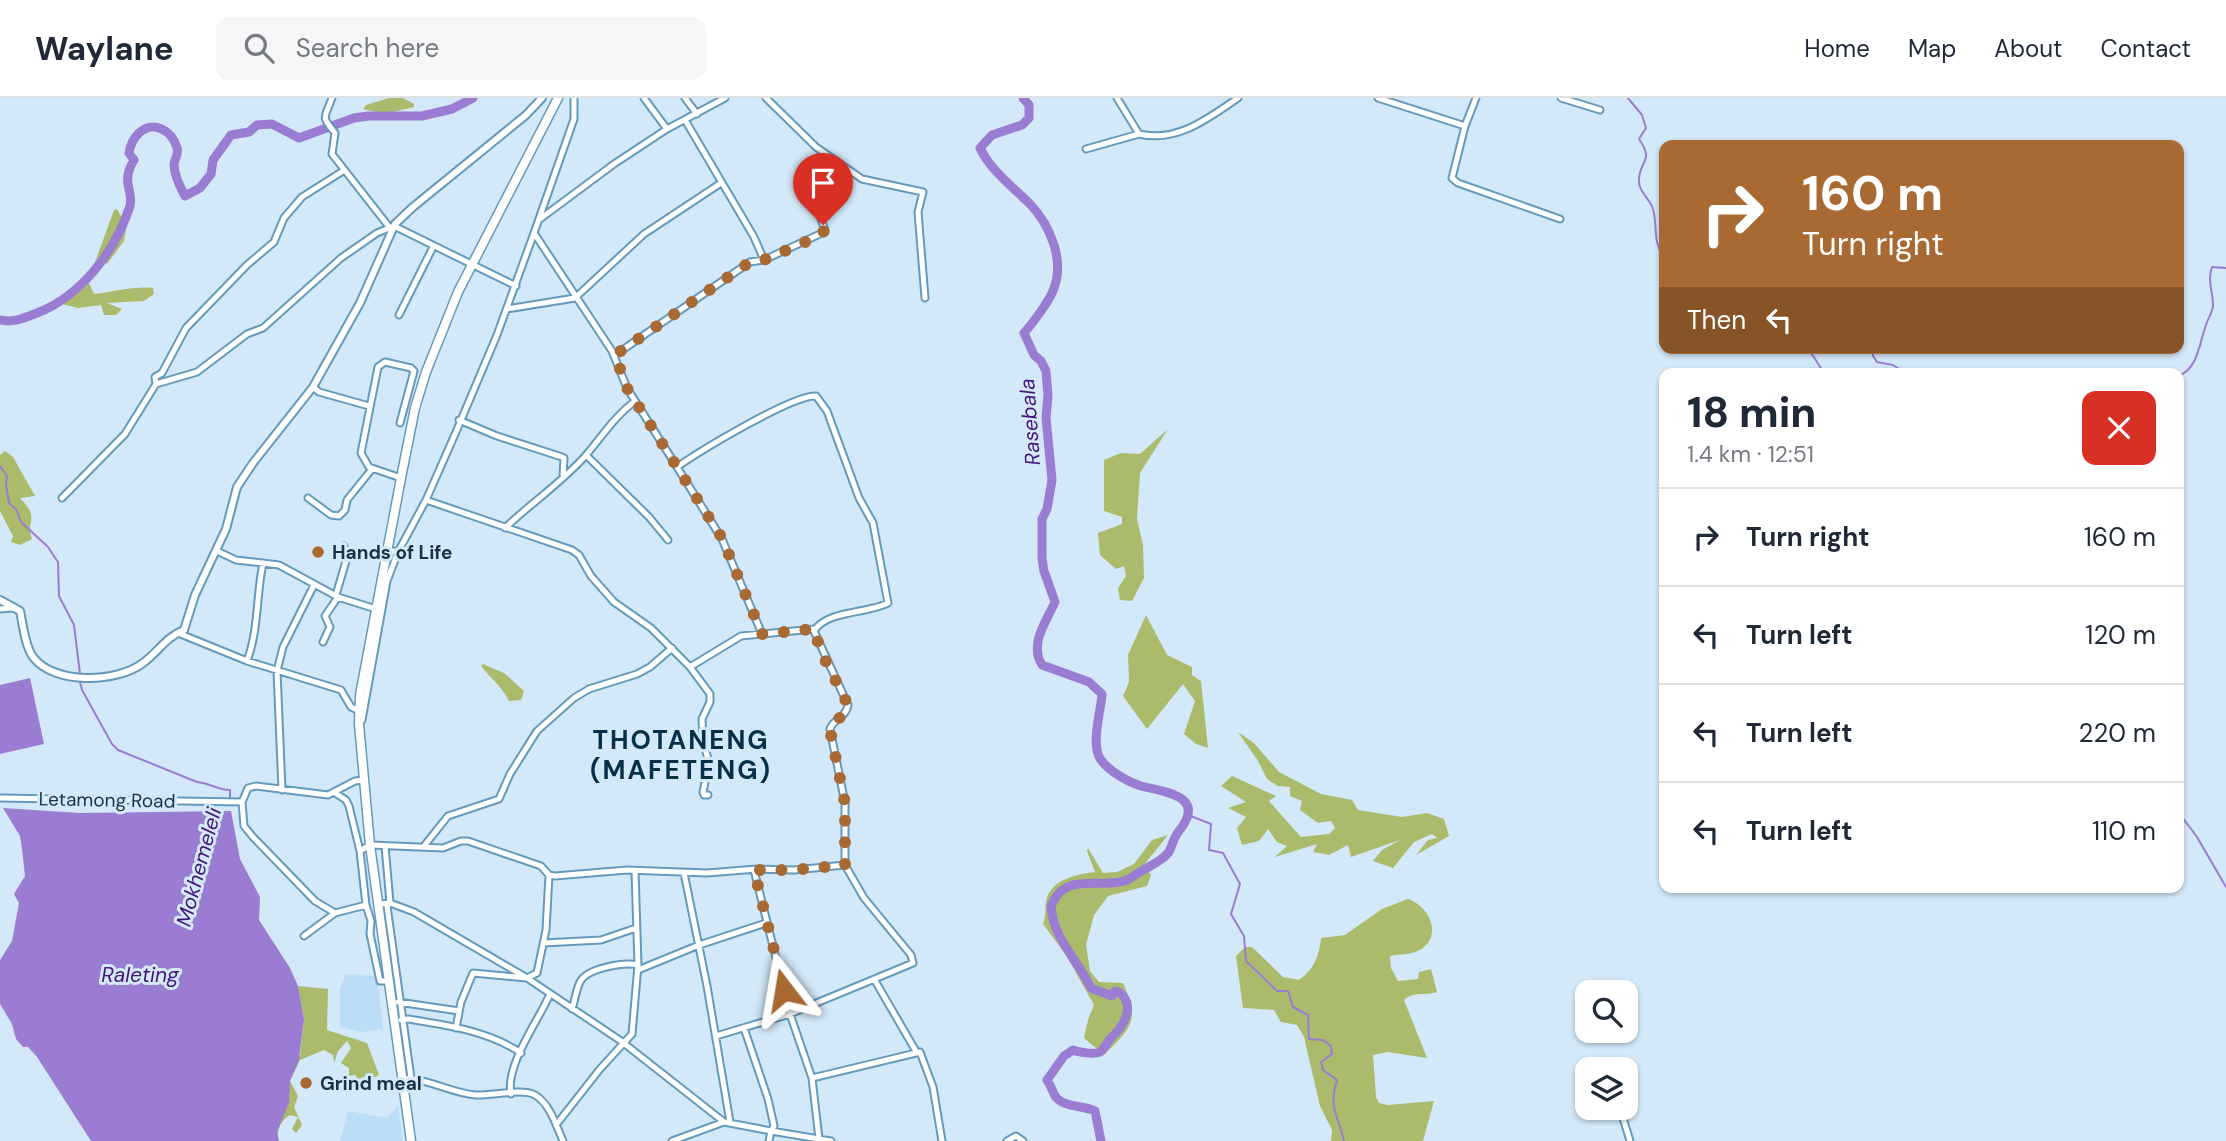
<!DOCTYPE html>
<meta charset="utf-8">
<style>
:root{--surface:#fff;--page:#f6f6f7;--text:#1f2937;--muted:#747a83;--line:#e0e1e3}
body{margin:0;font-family:"DM Sans",sans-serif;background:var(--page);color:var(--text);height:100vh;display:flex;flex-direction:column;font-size:26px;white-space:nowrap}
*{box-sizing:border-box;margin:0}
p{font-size:23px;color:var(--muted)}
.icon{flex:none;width:38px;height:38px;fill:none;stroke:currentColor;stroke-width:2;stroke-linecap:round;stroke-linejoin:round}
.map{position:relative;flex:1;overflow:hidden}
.panel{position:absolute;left:1659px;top:270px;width:525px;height:525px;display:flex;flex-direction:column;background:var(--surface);border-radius:14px;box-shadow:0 2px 5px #0004}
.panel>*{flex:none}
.banner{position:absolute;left:1659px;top:42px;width:525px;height:214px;border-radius:14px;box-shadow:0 2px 5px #0004;background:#a96932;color:#fff;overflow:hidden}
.tools{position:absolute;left:1575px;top:882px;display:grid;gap:14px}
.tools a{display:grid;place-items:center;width:63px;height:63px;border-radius:14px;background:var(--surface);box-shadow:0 2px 5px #0004;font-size:35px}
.pin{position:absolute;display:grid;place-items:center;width:60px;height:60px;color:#fff;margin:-72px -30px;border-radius:50% 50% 50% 0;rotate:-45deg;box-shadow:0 0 7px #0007}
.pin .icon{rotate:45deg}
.me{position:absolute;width:77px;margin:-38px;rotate:346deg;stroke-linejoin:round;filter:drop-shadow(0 0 5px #0008)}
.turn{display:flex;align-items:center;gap:24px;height:147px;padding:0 28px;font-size:32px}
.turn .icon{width:91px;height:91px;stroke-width:2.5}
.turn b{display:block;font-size:49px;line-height:60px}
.then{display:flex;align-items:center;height:66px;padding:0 28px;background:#0003;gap:14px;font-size:26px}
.round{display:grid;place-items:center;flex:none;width:74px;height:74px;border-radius:14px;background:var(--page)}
.overview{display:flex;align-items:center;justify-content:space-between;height:119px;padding:0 28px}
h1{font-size:42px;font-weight:800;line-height:52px}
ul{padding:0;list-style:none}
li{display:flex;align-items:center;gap:21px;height:98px;padding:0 28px;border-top:2px solid var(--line)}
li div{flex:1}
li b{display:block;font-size:26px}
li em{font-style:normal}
header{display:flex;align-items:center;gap:42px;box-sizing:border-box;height:98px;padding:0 35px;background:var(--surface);border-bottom:2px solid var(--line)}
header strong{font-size:33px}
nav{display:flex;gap:38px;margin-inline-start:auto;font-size:24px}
.search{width:490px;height:63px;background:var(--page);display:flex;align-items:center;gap:18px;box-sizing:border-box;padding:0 24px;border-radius:14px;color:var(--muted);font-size:26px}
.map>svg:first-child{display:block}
.built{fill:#badef8}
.green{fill:#abbb6c}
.water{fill:#9a7dd3}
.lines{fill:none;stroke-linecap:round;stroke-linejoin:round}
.stream{stroke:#9a7dd3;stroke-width:2}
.river{stroke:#9a7dd3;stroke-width:9}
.minor-casing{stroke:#659abd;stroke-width:9}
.tertiary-casing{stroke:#659abd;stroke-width:10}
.primary-casing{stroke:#659abd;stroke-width:11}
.minor{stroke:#fff;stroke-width:5}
.tertiary{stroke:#fff;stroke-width:6}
.primary{stroke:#fff;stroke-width:8}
.route{stroke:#a96932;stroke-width:12;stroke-dasharray:0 21.6}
.poi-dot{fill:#a96932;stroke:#d3e8f8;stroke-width:2.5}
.labels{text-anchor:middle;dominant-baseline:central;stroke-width:6;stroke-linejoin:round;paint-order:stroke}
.poi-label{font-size:19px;font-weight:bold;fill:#1c3240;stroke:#d3e8f8;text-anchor:start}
.street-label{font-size:19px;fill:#1c3240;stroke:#d3e8f8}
.water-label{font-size:21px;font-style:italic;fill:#45157c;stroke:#d3e8f8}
.district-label{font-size:26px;font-weight:bold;letter-spacing:2px;fill:#053048;stroke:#d3e8f8}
</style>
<header>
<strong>Waylane</strong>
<div class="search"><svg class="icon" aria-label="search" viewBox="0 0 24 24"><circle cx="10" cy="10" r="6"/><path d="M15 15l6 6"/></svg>Search here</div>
<nav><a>Home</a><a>Map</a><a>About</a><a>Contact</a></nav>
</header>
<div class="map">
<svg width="2226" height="1043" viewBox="0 0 2226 1043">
<rect width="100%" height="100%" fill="#d3e8f8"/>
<path class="built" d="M346,876L374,878L378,887L383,931L362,934L340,929V891Z
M398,1007L403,1043H340L348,1013L387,1020Z"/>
<path class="green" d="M389,0H403L414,6V9L385,16L363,11L366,7Z
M117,111L121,118L128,119L124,143L107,166L101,160L93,170L114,112Z
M89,185L94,196C114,194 134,188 153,190L154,196L144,203L107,205L122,211L116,217H104L101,207L78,210L62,206L79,189Z
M1168,331L1140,375L1137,421L1143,447L1144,480L1132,503L1120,502L1118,490L1126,478L1124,468L1116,471L1100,457L1098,435L1122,426V419L1104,413V362L1121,355L1140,356Z
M5,353L13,359L35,398L20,400C41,421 25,422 32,441L20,447L11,444L13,438L0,413V357Z
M1146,517L1167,557L1192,569V577L1201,583L1208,650L1196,646L1184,636L1195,603L1183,586L1147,631L1123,598L1129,584L1128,557Z
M483,566L504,575L524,593L521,602L509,603C502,588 490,580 481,568Z
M1238,634L1254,645L1279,674L1321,696L1352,702L1358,712L1402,719L1427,715L1444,721L1449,738L1416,757L1428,742L1437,740L1432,736L1414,744L1393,770L1373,763L1382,752L1400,742L1351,759L1348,747L1329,757L1313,754L1317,746L1275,759L1287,748L1277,744L1268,731L1259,743L1242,747L1237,730L1246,719L1228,710L1246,704L1221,688L1232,678L1276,698L1269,703L1301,739L1329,736L1335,730L1331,723L1318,725L1300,712L1302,703L1290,698V689L1278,688L1267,681L1258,663Z
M1168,737L1144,767L1151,777L1147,788L1108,798L1094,817L1086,847L1090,873L1099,884L1123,885C1140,923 1132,929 1104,957L1084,940L1088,922L1094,907L1066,857L1043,826C1047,817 1044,805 1048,797C1056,780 1079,776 1095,774L1087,753L1088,750L1103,775L1117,774L1134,766L1152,742Z
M1408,801C1434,810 1444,846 1412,855C1405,857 1397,856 1390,858L1391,870L1398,883L1418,881L1419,874L1431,871L1437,894C1426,898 1413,893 1404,902L1427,960L1388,954L1373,957L1376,999L1379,1005L1388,1007L1434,1003L1423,1043H1331L1332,1032L1320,1008L1304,939L1297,927L1281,924L1274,912L1243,910L1236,858L1245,849H1252L1283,879L1299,882C1314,871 1319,859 1321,840L1345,837L1382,811Z
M298,888L328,891L327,932L367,945L379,977L370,982L357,983L356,977L349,978V970L341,965L351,950L347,943L338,953L334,965L333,957L324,952L300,962L290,983L298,998L294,1009L302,1027L296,1035L292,1031L298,1019L290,1017C280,1023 277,1032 278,1043L252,993L300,958L304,921Z"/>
<path class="water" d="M30,580L44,646L0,656V587Z
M3,710L80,715L231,713L240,761L260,799L259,822L290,870L298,888L304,921L299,962L290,983L289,1005L277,1034L279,1043H91L37,959L28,949H23L16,941L12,926L0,906V862L12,843L19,805L14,796L25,778L22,751L20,738Z"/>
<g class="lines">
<path class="stream" d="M1628,0L1642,17L1646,30L1639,41C1655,64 1639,62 1639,82C1638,93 1650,101 1653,111C1658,129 1652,143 1664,159
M1808,250L1824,275
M1873,250V258L1877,264L1893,267L1905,275
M2179,278C2199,269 2199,245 2206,227C2208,220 2213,214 2213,207C2213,194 2207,182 2212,169L2226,170
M0,368L7,378L6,387L9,405L16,411L21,424L48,449L58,464L59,498L74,527L80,576
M80,584L82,592L112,646L118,652L197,684C210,685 217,692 230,692V702
M2179,715L2197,739L2226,789
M1188,717L1211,726L1209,752L1223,755L1240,786L1231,816L1244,838L1246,863L1277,893H1288L1293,909L1308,917L1309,941L1323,942L1331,948L1332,956L1321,964L1323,972L1337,982C1328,1012 1338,1016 1344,1043"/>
<path class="river" d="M1023,0L1029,7V20L1022,27L992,37L980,50C991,73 1012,88 1030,106C1049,126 1065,161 1054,190C1051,201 1032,226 1024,235L1034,257L1041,263L1046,273L1048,297L1046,320L1052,382L1047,411L1042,421V460L1044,473L1055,504C1046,524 1029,546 1042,567L1089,584L1102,596C1101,614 1090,647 1101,662C1109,673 1128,684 1141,688C1163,694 1208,697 1179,733C1174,739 1173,745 1170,752C1165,762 1149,768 1140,774C1135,776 1131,781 1127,782C1102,792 1065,772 1051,808C1053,841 1078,862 1091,890L1112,898L1115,893L1119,894C1137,908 1123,929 1110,941C1107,945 1104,951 1100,954C1094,957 1078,954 1073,952L1064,958L1047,982C1051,987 1052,993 1055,998C1063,1010 1084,1007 1095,1013L1101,1043
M0,222C13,225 24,220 37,215C81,198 115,154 130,108C134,93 120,85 134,62L129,55C130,47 133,41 139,35C153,22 172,32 177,50C179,56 175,60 174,66C174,77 180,89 185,98L200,90L211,76L213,62L231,37L249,34L257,27L272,26L299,40L354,20L368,18H422L452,11L473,0"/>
<g class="minor-casing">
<path id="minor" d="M332,0C325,20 320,17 335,35L332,56L390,130
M574,0V21L534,135L612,253L627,290L677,369C700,353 792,297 816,298L827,313L859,400L873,425L888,505C867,516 827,512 814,533L848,607C846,620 833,621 830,631L845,705V767
M644,0L667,31
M685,0L697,16
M766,0L816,49L862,81L923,94L918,114L925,200
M1117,0L1139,36C1177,45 1209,20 1238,0
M1378,0L1465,28
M1476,0L1465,28L1452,80L1458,85L1560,121
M1561,0L1600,12
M685,22L754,139L764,162
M1086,51L1139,36
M540,121L614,66L667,31L725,0
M507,211L575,200L644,136L721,85
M399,217L433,149
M615,257L750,164L764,162L822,135L825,132L807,82
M156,286L155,279L162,275L186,230L247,167L274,144L284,120L302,99L343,73
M313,289L319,294L369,308
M459,322L497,338L562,359L564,360L563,377
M400,325L414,273L411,270L385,264L378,269L361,355L369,369L401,380
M586,357L649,419L668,442
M677,369L722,441L762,536
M62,400L125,336L156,286L197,274L247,236L263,230L341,160L377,135L394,128L516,188
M308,400L331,417L339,418L345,412L347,402L372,371
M426,402L572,452L579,457L591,478L614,504L651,530L690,569L710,596V604L702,621L703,644L709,664L703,694L704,697H708
M505,430C531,405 564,383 587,356C603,337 615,318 635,303
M386,452L398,454L426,402L456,334L497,237L534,135
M217,453L236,462L279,467L338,499L376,511
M336,497L346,463L344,448
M0,511L12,510
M178,535L247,563L341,592L351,609L359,613
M323,544L330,529L325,518L338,499
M247,563C259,531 256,498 263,465
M690,569L741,538L814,531
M362,622L387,483L398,454
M282,692L277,573L283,549L314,487
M335,695L346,702L349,708L360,753L366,807L371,823L370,836L380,883H389
M0,700L242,704L244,728L253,739L315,803L335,815L366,807
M242,704L248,690L256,688L328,697L355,683L364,682
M385,748L390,805L387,808L411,980
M424,748L448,718L499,701L510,676L537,633L574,600L589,591L637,576L650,569L672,550
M360,753L370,747L443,750L461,743H468L541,768L549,777L555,778L627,772L707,775L757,771L794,772L845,767L864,800L911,857L913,865L790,916L716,938
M754,772L790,916L812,980L819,1041
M684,775L707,888L730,1024
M380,806L390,805L414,814L527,880L621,943L724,1024
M304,838L335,815
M543,845L601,842L636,830
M638,872L699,847L766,825
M874,881L917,955
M398,904L459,913
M572,911C575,902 576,892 580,884C587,870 624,864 638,867
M401,922L408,921C446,927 489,933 521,955
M456,930L461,904L473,875L527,880L537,875L546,832L549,777
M744,930L768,1001L774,1028L771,1033L831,1043
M812,980L920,954L933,989L942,1043
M401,981C426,979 450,995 475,997C491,998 522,990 535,997C550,1006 556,1027 563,1043
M511,996C505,967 539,922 550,896
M1620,1010L1630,1043
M556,1027L600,971L632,936L638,867L635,773
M672,1043L724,1024L771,1033L769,1043
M1007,1043L1016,1038L1023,1043"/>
</g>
<g class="tertiary-casing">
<path id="tertiary" d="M0,502L20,513C23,527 25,548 33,559C54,587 117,585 143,565C158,554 166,539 184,532L195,497L226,431L237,389L253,365L313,289L360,205L395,126L413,109L526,17L542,0"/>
</g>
<g class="primary-casing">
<path id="primary" d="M411,1043L370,747L359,626L360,597L401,380L415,310L426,274L458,194L558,0"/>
</g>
<use href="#minor" class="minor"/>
<use href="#tertiary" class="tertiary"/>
<use href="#primary" class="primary"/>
</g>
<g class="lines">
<path class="route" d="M784,892L754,772H794L845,767V705L830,632C832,621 846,620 848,607L821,554L814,531L762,536L722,440L627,290L615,257L750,164L764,162L819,138L825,132L823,127"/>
</g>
<g class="poi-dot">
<circle cx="318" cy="454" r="7"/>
<circle cx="306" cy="985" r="7"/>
</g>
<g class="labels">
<g class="poi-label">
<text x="332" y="454">Hands of Life</text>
<text x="320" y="985">Grind meal</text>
</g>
<g class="street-label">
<text transform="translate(107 702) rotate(1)">Letamong Road</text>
</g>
<g class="water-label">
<text transform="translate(1030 324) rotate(-94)">Rasebala</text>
<text transform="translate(199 769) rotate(-75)">Mokhemeleli</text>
<text x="140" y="877">Raleting</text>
</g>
<g class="district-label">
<text x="681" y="642">THOTANENG<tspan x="681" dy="30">(MAFETENG)</tspan></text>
</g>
</g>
</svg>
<div class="tools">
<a><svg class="icon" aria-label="search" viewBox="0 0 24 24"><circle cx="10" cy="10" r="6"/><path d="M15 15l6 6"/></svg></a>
<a><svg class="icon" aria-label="layers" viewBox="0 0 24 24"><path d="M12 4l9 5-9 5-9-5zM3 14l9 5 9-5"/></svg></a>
</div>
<div class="pin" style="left:823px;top:127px;background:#d93025"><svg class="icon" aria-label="arrive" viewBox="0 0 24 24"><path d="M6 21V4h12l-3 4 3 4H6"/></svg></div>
<svg class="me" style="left:784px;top:892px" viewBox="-20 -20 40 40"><path d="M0-17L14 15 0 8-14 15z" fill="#a96932" stroke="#fff" stroke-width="4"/></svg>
<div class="banner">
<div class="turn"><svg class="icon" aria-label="right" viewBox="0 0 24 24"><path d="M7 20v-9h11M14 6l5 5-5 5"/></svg><div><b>160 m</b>Turn right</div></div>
<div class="then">Then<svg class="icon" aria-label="left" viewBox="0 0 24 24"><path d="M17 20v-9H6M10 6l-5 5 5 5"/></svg></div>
</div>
<section class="panel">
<div class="overview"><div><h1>18 min</h1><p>1.4 km · 12:51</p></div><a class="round" style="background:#d93025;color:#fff"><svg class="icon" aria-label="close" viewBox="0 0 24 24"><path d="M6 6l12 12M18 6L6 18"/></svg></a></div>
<ul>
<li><svg class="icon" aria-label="right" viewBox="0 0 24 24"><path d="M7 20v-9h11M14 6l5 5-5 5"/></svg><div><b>Turn right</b></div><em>160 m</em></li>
<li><svg class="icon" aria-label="left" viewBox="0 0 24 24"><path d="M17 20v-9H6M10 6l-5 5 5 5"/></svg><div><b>Turn left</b></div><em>120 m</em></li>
<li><svg class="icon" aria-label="left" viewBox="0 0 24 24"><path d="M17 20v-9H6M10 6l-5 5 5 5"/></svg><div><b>Turn left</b></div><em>220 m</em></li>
<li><svg class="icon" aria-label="left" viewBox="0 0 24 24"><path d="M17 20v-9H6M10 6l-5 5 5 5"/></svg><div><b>Turn left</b></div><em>110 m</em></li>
</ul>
</section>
</div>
